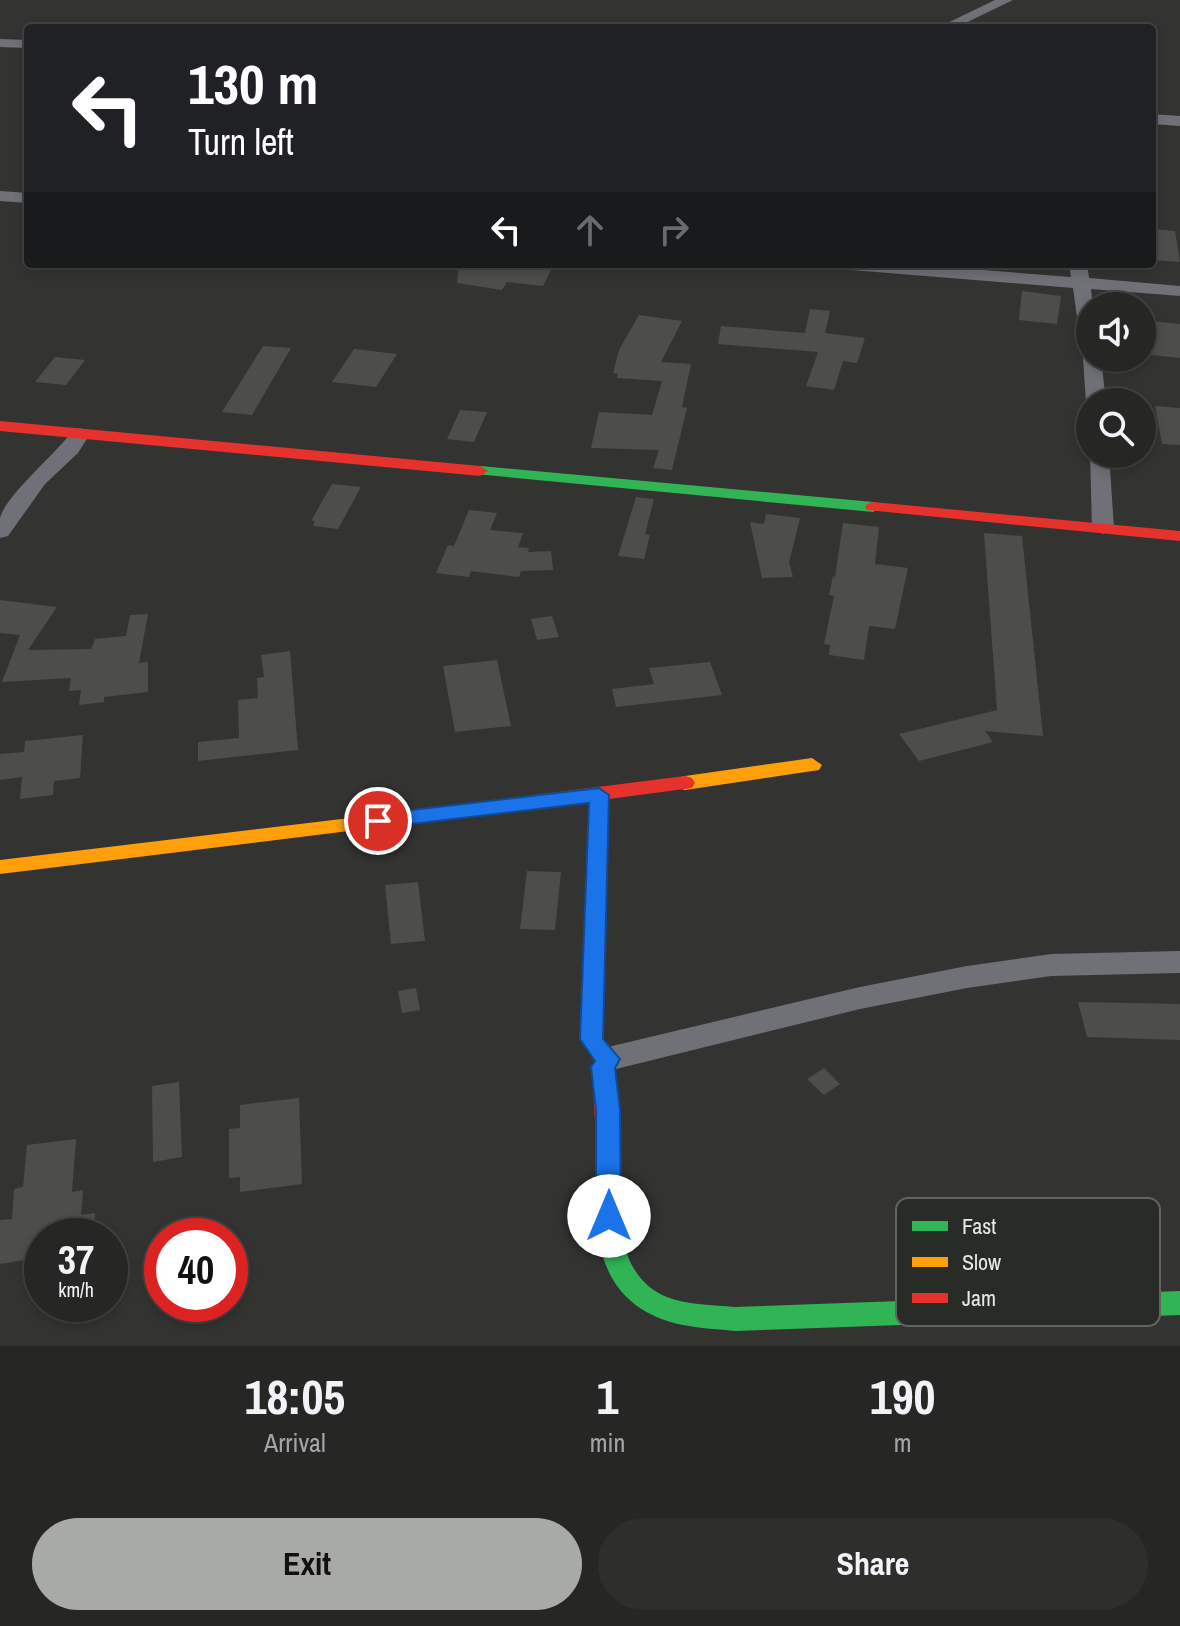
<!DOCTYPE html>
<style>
:root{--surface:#262725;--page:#2e2f2d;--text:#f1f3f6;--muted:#a4a5a7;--line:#424442;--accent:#a8aaa6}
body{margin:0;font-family:"Archivo Narrow",sans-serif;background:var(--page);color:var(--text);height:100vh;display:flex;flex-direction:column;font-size:30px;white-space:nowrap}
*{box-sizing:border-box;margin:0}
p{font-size:26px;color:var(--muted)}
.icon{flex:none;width:44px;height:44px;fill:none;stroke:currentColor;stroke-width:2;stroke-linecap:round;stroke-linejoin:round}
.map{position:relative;height:1346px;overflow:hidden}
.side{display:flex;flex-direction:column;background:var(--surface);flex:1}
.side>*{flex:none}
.hud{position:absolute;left:24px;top:24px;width:1132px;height:244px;border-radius:8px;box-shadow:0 4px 12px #0003,0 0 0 2px var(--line);background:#202124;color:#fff;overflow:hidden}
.controls{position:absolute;left:1076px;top:292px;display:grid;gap:16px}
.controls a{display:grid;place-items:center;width:80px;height:80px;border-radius:50%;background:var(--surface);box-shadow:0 4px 12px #0003,0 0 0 2px var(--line);font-size:40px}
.speed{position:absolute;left:24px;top:1218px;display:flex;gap:16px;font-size:40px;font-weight:700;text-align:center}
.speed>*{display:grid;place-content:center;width:104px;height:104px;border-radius:50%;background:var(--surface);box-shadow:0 4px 12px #0003,0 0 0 2px var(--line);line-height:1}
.speed small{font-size:20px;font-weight:400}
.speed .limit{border:12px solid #d22;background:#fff;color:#111}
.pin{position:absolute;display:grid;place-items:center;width:68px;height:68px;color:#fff;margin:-34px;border:4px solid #fff;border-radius:50%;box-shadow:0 2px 8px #0007}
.me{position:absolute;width:88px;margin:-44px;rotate:0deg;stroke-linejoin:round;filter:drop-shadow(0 0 6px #0008)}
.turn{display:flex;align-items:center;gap:28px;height:168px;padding:0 32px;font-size:36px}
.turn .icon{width:104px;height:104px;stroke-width:2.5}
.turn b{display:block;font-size:56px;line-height:68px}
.lanes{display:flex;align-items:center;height:76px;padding:0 32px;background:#0003;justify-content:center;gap:40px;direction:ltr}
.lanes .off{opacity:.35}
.eta{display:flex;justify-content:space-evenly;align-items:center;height:136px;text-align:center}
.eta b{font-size:48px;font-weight:700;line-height:56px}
.action{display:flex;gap:16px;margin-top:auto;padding:16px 32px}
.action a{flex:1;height:92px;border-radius:48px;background:var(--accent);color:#111;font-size:32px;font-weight:700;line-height:92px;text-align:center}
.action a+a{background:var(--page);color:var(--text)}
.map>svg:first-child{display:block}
.building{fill:#4d4e4c}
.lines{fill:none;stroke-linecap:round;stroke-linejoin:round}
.street{fill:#707078;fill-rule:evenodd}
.fast{fill:#30b455;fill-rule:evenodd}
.slow{fill:#ff9f0a;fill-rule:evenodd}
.jam{fill:#e5322d;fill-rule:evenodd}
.route{fill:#1a73e8;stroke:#114b97;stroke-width:2}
.key{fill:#292b26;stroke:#62645f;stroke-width:2}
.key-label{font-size:22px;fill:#e7e9e5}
</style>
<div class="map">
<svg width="1180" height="1346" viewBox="0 0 1180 1346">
<rect width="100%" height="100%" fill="#333431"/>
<path class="building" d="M1152,229L1175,231L1180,262L1152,260Z
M459,264H554L543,286L507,282L502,290L457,283Z
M1022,291L1061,296L1057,324L1019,320Z
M810,309L830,311L825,333L865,338L857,363L843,361L834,390L806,386L818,352L718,344L721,326L805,333Z
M639,315L682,321L661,362L691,364L682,407L687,408L672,470L653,468L659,450L591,448L599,412L652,415L662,381L617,378L618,374L613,373L619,350Z
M1149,321L1180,324V358L1151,355Z
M263,346L291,348L252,415L222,412Z
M354,349L397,354L376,387L332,382Z
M55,357L85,360L66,385L35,382Z
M1155,406L1180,408V445L1162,444Z
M460,410L487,412L474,442L447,439Z
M332,484L361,487L338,529L313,526L315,521H311Z
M636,497L654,499L645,534L650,535L644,559L618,556Z
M469,510L497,513L490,530L523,533L518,547L529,548L528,552L551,551L553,570L521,571L519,577L471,571L469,577L436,573L448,545L454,546Z
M766,514L800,518L789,563L793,577L762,578L750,522L764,524Z
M843,523L879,527L875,564L908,568L895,629L869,626L864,660L829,655L830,645L824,644L834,596L829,595L833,576L835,577Z
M984,533L1022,536L1043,736L985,731L993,742L919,761L899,734L997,710Z
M0,600L57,607L28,650L91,649L95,639L126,636L130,615L148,614L139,663L148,662V692L104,697V702L79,705L81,690L69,691L71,678L2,682L20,635L0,633Z
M552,616L559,637L537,640L531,619Z
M290,651L298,750L198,761V742L239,738L238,700L258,698L257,678L264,677L261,655Z
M497,660L511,726L455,732L443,666Z
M710,662L722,695L616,707L612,689L654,684L649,668Z
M83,735L80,778L54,781L53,795L20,799L22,777L0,780V754L24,752L25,741Z
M527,871L561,872L555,930L520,929Z
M418,882L425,941L391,944L385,885Z
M416,988L420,1010L402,1013L398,991Z
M1078,1002L1180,1004V1040L1087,1037Z
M824,1068L840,1084L824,1095L807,1079Z
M179,1082L182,1157L153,1162L152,1086Z
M299,1098L302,1184L240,1192V1177L229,1178V1129L240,1128V1105Z
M76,1139L72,1192L83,1190L81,1215L95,1213L93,1236H42V1250L25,1252L24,1260L0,1264V1220L12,1219L14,1189L23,1187L27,1145Z"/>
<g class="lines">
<path class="street" d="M995,0H1013L955,28H937Z
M0,39L28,40V48L0,47Z
M1152,114L1180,116V126L1152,124Z
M0,191L28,193V203L0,201Z
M830,264H905L1071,277L1069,264H1087L1089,278L1180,286V296L1091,289L1093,306H1090V352L1081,346L1073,288L839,269Z
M1090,353V358H1101L1106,402H1090V406L1086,402L1083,358Z
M80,428L90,434L78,453L45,484L8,536L0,538C0,532 0,524 0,518C5,496 58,452 73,430Z
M1090,452L1109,454L1114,528L1103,534L1092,528Z
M1180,951V973L1051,976L967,988L860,1009L608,1071L597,1068L593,1059L597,1050L608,1047L860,987L967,966L1051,954Z"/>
<path class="fast" d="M480,466L873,502L881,507L873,512L475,474L472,471L475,468Z
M608,1129L616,1132L620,1139C620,1190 607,1273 667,1297C688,1305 713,1305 735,1307L1180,1291V1315L735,1331C715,1329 694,1328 674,1323C584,1298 595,1213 596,1139L600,1132Z"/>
<path class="slow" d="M812,758L822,765L819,770L685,790L678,788L675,783L678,778L685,776Z
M358,817L365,819L368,824L365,829L0,874V860Z"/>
<path class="jam" d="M0,421L480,466L488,471L480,476L0,431Z
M873,502L1180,531V541L867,510L865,507L867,504Z
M685,776L692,778L695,783L692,788L609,799L602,1039L619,1059L614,1068L620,1139L616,1146L608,1149L600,1146L596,1139L592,1067L595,1061L580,1039L589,802L358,831L351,829L348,824L351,819L358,817Z"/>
</g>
<path class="route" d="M599,788L609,795L603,1039L620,1059L615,1068L620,1110L621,1216L617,1224L609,1227L600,1224L596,1216V1110L591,1067L595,1061L580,1039L589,803L378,828L368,821L378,814Z"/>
<rect x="896" y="1198" width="264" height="128" rx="12" class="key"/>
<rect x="912" y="1221" width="36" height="10" fill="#30b455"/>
<rect x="912" y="1257" width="36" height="10" fill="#ff9f0a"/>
<rect x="912" y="1293" width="36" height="10" fill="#e5322d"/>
<g class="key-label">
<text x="962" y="1234">Fast</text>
<text x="962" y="1270">Slow</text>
<text x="962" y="1306">Jam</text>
</g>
</svg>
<div class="controls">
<a><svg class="icon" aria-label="sound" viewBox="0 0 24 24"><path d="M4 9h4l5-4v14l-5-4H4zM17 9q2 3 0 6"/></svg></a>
<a><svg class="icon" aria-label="search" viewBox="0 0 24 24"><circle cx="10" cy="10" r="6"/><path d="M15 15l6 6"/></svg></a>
</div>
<div class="speed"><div>37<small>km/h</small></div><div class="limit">40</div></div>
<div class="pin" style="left:378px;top:821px;background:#d93025"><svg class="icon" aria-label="arrive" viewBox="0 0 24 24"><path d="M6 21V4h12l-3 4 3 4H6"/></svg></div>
<svg class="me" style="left:609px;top:1216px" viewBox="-20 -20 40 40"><circle r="19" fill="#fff"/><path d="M0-13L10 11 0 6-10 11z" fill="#1a73e8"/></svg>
<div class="hud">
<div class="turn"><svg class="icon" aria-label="left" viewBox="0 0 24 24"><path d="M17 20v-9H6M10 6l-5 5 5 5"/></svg><div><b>130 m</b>Turn left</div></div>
<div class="lanes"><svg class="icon" aria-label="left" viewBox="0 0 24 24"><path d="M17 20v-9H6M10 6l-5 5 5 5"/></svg><svg class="icon off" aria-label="ahead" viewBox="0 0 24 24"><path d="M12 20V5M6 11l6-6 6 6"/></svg><svg class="icon off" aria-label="right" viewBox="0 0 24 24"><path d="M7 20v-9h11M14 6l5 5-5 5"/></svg></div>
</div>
</div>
<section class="side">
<div class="eta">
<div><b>18:05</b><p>Arrival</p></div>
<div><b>1</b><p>min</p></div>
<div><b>190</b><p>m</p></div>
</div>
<div class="action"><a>Exit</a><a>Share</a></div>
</section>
